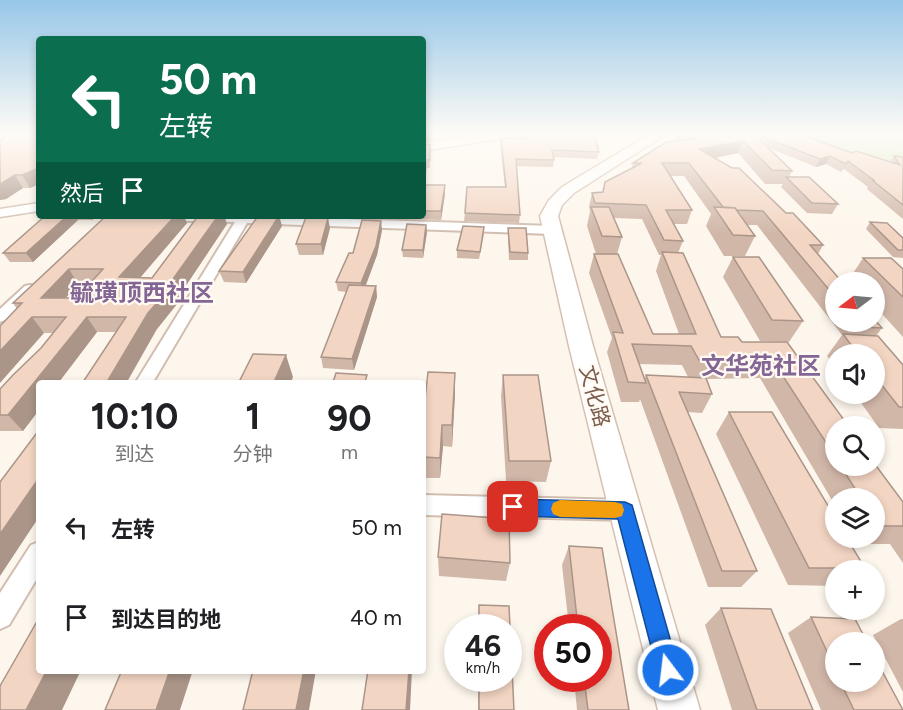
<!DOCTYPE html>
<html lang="zh">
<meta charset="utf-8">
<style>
:root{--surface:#fff;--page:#f2f2f2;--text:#202124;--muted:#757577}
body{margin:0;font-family:Figtree,"Noto Sans SC",sans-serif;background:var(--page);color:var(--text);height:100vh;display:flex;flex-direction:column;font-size:22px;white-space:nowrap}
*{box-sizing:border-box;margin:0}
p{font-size:20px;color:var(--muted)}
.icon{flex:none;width:33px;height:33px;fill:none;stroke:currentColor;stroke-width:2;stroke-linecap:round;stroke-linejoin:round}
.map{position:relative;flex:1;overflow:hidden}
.side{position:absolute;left:36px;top:380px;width:390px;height:294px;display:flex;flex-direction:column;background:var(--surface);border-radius:6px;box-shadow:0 3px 9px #0003}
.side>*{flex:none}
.guide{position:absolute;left:36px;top:36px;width:390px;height:183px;border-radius:6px;box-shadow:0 3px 9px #0003;background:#0b6e4f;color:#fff;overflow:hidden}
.needle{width:39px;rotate:254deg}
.buttons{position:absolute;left:825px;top:272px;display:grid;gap:12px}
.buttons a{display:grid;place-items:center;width:60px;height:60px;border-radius:50%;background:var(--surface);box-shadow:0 3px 9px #0003;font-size:30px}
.speed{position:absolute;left:444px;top:614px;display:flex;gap:12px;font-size:30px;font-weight:700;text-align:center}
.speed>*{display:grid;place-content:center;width:78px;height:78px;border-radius:50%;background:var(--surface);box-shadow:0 3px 9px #0003;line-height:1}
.speed small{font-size:15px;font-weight:400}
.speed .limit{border:9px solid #d22;background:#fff;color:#111}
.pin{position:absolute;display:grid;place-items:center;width:51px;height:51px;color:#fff;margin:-26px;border-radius:12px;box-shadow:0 3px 9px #0006}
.me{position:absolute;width:66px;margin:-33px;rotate:345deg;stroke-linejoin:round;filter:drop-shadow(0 0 4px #0008)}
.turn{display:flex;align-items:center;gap:21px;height:126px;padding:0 24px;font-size:27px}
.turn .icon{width:78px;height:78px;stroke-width:2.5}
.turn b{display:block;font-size:42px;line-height:51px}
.then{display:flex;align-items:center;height:57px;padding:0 24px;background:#0003;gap:12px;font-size:22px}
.eta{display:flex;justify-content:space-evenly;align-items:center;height:102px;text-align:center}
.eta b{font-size:36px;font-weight:700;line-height:42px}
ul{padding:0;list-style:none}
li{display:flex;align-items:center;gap:18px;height:90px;padding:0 24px}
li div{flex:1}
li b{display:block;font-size:22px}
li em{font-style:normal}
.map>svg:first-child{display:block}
.green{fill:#d8ecc9}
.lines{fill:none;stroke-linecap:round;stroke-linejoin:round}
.minor-casing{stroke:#d1beb0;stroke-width:4}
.tertiary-casing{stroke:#d1beb0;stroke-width:3}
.secondary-casing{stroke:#d6c0b0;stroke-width:3}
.primary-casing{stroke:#dad1cd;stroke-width:3}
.minor{fill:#fff;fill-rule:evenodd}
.tertiary{fill:#fff;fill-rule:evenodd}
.secondary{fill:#fff;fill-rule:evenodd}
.primary{fill:#fbd9a5;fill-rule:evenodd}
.wall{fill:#d1b7a8;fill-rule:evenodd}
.shaded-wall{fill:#aa9588}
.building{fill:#f3d5c3;stroke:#aa9588;stroke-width:1.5;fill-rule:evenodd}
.route{fill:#1a73e8;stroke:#114b97;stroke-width:1.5}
.slow{fill:#f59e0b}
.labels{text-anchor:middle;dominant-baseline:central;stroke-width:4.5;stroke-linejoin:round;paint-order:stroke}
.street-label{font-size:21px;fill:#7a5c4d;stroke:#fffaf3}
.quarter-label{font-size:24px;font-weight:bold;fill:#846695;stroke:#fffaf3}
</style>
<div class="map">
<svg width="903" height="710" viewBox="0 0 903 710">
<rect width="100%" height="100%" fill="#fdf6ec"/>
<path class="green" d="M790,134H903V160L874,162Z"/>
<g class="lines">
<g class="minor-casing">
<path id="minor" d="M148,216H255L552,226L558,230L552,234L247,223L153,382H136L235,222L154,220Z
M30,285L35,286L37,289L35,292L5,320L0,322V309L25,286Z
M423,495L625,500L633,503L636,510L633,517L625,520L423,515Z
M39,542V575L9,625L0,629V593L31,545Z"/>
</g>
<g class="tertiary-casing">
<path id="tertiary" d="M486,134H517L511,137L423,151V143Z
M39,203V211L0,217V209Z"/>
</g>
<g class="secondary-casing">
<path id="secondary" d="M650,134H666L574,193L562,205L558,216L593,346L700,710H658L569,346L540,216L549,200L562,187Z"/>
</g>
<g class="primary-casing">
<path id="primary" d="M0,134H11L0,141Z"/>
</g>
<use href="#minor" class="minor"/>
<use href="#tertiary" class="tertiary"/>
<use href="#secondary" class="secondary"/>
<use href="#primary" class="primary"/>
</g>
<path class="wall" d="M39,134V184L30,188H23L6,199L0,200Z
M517,134H594L599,152L597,159L553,157L554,160L553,167L516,166L520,215L519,223L464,221L465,213L505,187L500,145L501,138L519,139L517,137Z
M676,134H754L759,139L761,136L811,138L852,153L890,162L894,156L903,157V219L867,189L868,187L844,169L841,172L826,164L816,167L769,148L792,171L789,177L838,204L832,214L807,213L781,187L783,184H765L738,153L715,158L786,213L823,245L818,254L836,282V321H874L882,328L876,336L903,407V429L879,428L854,393H874V354H836V367L827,356L842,335L757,225H747L755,236L745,256H724L706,226L711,214L684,176H671L692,210L687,224H674L683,241L678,253L721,337L742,342H787L836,426V465H874L903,502V563L890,544H857L854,537H874V498H836V507L760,378L706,379L712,394L702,413L688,412L757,571L741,587H708L640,399L639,402H621L607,352L612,338L589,273L594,254H596L587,226L590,211L589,207L592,193L603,192L632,168L633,163L674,141ZM614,218L642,219L659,255H661L656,271L679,334H653L617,254L622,237ZM639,364L682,365L688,377L646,375L645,378Z
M430,144V168H427L425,185L445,194L441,220L381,218V216H423V145Z
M45,216H97L92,220H78L33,262H10L3,253Z
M106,216L187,223L140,277L152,278L198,216H224L227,224L183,290L185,294L157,329L116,332H97L59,382H39V410L23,431H0V389L41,348L53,333H44L17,309L13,303ZM78,284H90L77,298H66Z
M279,216L282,226L246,283L224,282L219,271Z
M337,216H354V217Z
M870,222L903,238V258L893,257L866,229Z
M426,225L427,232L423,258L403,257L402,250Z
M330,228L323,255H299L296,244Z
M508,228L528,253V260H509L508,235Z
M382,230L377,255L365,286H376L377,297L354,370L323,368L321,357L346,292L338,291L336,282L353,253Z
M484,234L479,259L457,258V250Z
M733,257L803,321L789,342L760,341L723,277Z
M863,258L903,269V337L874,305V282H853L850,278Z
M503,375L551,461L546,482L506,481L501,396Z
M455,394L452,447L443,446L440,478H423V417Z
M729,412L865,568L862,570H836V586L788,585L716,434Z
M569,546L602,548L629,710H577L574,678H598V627H569L562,565Z
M438,557L510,563L506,581L439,576Z
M479,605L509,606L514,710H478V678H508V627H478Z
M721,608L813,710H732L705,625Z
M811,617L836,642V681H874L903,710H821L788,633Z
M901,619H903V692L873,635Z"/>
<path class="shaded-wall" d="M423,134H430L431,140L423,141Z
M743,141L738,153L695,162L699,149Z
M830,156L826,164L816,167L820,159Z
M39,168V184L30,188L22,175Z
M15,175L23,188L6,199L0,200V184Z
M445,185V194L441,220V211Z
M67,216H75L78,220L33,262L26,253Z
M90,216H97L92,220Z
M175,216H184L187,223L128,292L119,277Z
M218,216H224L227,224L183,290L185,294L157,329L127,382H107L148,313Z
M279,216L282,226L246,283L243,272Z
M328,218L330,228L323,255L321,244Z
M381,221L382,230L377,255L363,293L361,283Z
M426,225L427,232L423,258V250Z
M69,269L78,284L52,313L41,298Z
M376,286L377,297L354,370L352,359Z
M32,317L44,333L0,383V351Z
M87,317L97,332L59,382H39V410L23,431L8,415Z
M286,355L293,377L291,382H274Z
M455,373V394L452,447V425Z
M442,425L443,446L440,478V458Z
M39,478V517L0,576V534Z
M47,670H81L62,710H26Z
M170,670H193L180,710H156Z
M304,670H316L309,710H296Z
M409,670H412L410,710H406Z"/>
<path class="building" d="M10,134H39V168L22,175H15L0,184V140Z
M522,134H594L599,152L552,150L554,160L516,159L520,215L465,213L467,187H506L501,138L527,139Z
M688,134H754L792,171L772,170L743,141L699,149L732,168H739L786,213H793L823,245H810L842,282H836V298L763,211L737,210L735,208L723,207L689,163H662L692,210H666L683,241L664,240L646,205L595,203L592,193L603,192L605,182L642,163H633L666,142L697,139Z
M766,134H808L812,135L807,137L852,153L856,151L900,165L894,156L903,157V205L872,180L875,181L848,161L846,164L830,156L820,159L761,136Z
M430,144V160H426L424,185H445L441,211H423V145Z
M786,177H809L838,204L812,203Z
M591,207H609L622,237L602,236Z
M714,207L735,208L755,236L733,235Z
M45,216H67L26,253H3Z
M106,216H175L119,277L152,278L198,216H218L173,279H178L148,313L107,382H83L126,317H87L8,415H0V389L13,375L41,348L66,317H32L0,351V326L22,303H13ZM69,269H103L77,298H41Z
M258,216H279L243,272L219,271Z
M306,217L328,218L321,244H296Z
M362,220L381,221L376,246L361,283L336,282L349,253H353Z
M870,222L887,223L903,238V250H898Z
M407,224L426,225L423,250H402Z
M463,226L484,227L480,252L457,250Z
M508,228H526L528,253L510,252Z
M662,252L683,253L721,337H738L742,342H787L844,420H851L855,426H836V458L772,359L699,360L691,346L632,344L646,383L628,382L613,332L623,333L594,254H618L653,334H696Z
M733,257H759L803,321L772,320Z
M863,258H891L903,269V297Z
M349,285L376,286L352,359L321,357Z
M874,319L882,328L860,327L855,321H874Z
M843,334L878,336L903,365V407H899L874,375V354H858Z
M253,354L286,355L274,382H239Z
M428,372L455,373L452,425H442L440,458L423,457V417Z
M336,373L367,375L365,382H333Z
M503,375H538L551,461H509Z
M646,375L706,378L712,394L679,392L757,571H722Z
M729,412H772L836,519V537H846L865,568H809Z
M39,430V478L0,534V482Z
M874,463L903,502V526H879L874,519V498H861L840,465H874Z
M442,514L509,519L510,563L438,557Z
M569,546L602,548L629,710H588L584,678H598V627H578Z
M479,605L509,606L514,710H479V678H508V627H479Z
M721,608L771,609L813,710H757Z
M811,617L855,619L867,642H836V671Z
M39,618V670H47L26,710H0V686Z
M874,656L903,710H854L840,681H874Z
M122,670H170L156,710H105Z
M253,670H304L296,710H243Z
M368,670H409L406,710H362Z"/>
<linearGradient id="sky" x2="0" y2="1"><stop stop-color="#97c7e8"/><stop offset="0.57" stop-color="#fefbf6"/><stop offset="1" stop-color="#fefbf6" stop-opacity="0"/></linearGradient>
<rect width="903" height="234" fill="url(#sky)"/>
<path class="route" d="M513,499L625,502L632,505L679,670L676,678L668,682L660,678L657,670L618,519L513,516L506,513L504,507L506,501Z"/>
<path class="slow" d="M560,500L615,502L622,504L624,510L622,516L615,518L560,517L553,514L551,509L553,503Z"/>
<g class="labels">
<g class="street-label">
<text transform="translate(595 396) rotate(75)">文化路</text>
</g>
<g class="quarter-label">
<text x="142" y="292">毓璜顶西社区</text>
<text x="761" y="365">文华苑社区</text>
</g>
</g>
</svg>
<div class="buttons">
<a><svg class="needle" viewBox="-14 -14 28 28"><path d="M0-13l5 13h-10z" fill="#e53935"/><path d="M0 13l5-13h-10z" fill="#757577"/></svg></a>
<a><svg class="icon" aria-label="sound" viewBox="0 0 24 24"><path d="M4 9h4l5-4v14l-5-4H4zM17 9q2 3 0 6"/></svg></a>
<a><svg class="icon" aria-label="search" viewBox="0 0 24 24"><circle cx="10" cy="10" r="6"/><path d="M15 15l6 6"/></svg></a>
<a><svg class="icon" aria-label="layers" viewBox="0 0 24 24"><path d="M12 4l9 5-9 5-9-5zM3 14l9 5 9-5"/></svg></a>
<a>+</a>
<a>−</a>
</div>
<div class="speed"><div>46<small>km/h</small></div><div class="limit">50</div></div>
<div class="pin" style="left:513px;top:507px;background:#d93025"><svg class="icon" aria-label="arrive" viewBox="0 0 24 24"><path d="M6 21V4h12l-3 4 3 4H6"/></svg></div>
<svg class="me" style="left:668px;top:670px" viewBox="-20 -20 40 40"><circle r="17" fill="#1a73e8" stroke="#fff" stroke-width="3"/><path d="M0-11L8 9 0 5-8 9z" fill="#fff"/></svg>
<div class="guide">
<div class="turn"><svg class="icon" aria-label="left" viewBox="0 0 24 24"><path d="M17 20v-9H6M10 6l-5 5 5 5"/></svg><div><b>50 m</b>左转</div></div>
<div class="then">然后<svg class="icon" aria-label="arrive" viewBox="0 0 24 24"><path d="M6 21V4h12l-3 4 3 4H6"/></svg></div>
</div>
<section class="side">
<div class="eta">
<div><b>10:10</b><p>到达</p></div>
<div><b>1</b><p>分钟</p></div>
<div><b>90</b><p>m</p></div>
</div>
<ul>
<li><svg class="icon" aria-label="left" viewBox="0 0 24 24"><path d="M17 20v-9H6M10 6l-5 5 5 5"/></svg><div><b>左转</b></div><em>50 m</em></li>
<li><svg class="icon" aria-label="arrive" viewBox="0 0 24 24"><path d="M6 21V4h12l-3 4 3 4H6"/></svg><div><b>到达目的地</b></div><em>40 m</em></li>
</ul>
</section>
</div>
